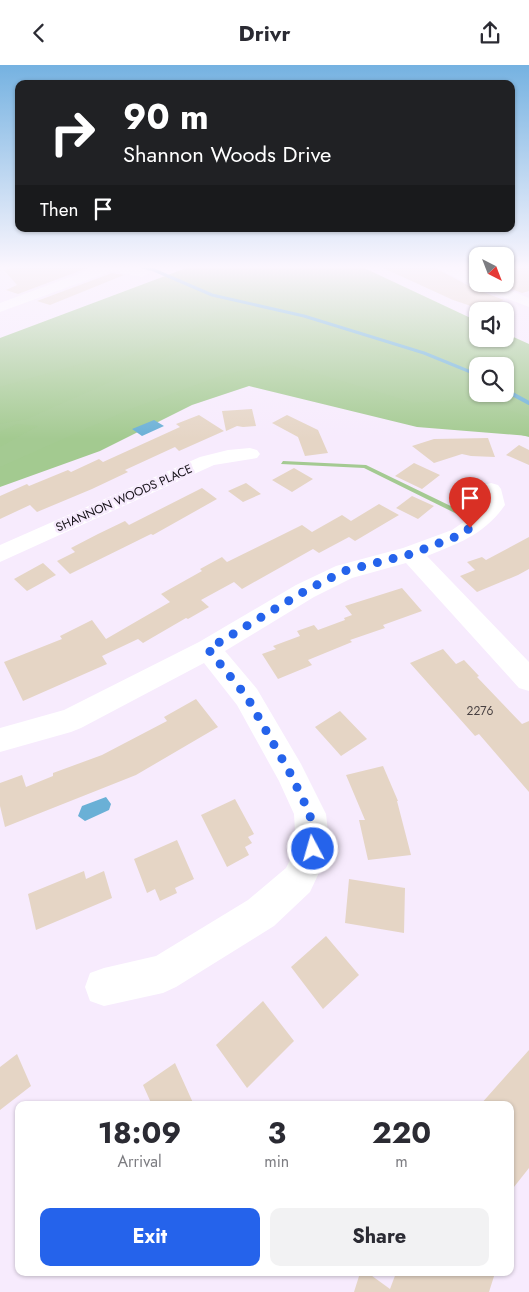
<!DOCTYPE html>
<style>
:root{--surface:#fff;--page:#f2f2f3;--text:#2b2b33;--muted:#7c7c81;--accent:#2563eb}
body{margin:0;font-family:Jost,sans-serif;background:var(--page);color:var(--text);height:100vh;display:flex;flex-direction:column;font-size:19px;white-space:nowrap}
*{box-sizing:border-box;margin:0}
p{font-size:16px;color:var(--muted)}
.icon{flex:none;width:28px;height:28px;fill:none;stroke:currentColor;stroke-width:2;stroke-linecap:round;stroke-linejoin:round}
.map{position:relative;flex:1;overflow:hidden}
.panel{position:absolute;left:15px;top:1036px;width:499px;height:175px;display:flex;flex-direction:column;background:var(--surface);border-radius:10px;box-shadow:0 1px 4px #0004}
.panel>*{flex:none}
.banner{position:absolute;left:15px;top:15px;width:500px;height:152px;border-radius:10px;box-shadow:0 1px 4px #0004;background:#202124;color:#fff;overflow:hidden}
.needle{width:32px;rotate:138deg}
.buttons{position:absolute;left:469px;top:182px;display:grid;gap:10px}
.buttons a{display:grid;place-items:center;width:45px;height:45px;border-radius:10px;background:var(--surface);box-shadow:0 1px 4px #0004;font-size:25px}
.pin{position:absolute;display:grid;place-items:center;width:42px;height:42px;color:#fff;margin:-51px -21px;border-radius:50% 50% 50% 0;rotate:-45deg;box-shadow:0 0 5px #0007}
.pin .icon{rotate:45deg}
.me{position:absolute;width:55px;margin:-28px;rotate:354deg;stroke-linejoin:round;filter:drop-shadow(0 0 4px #0008)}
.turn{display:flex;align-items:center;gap:18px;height:105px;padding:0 25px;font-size:22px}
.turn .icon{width:65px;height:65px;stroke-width:2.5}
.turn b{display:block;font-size:35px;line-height:42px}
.then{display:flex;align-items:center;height:48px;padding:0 25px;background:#0003;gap:10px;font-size:19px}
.eta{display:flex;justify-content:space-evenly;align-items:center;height:85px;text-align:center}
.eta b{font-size:30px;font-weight:700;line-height:35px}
.button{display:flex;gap:10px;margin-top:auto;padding:10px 25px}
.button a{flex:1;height:58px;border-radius:10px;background:var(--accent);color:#fff;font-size:20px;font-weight:700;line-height:58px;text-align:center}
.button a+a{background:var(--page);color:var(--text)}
header{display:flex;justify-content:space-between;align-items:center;height:65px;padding:0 25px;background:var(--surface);font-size:22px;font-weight:700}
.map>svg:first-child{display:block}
.green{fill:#a4ca92;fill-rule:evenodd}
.forest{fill:#a3ca90}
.water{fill:#6ab0d6}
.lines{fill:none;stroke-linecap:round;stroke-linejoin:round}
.stream-far1{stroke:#6ab0d6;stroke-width:3}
.stream{stroke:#6ab0d6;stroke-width:4}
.building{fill:#e5d5c5}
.minor{fill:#fff;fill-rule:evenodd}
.route{stroke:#2563eb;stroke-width:9;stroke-dasharray:0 16.2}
.labels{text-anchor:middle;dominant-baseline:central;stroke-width:5;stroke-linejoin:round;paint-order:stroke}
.far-street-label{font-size:12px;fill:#130f15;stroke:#f7ebfd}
.number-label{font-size:12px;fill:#484041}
</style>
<header><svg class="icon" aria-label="back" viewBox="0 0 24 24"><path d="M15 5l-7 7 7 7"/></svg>Drivr<svg class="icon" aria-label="share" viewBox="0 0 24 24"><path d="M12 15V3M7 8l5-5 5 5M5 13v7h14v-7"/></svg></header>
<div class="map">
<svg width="529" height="1227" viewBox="0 0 529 1227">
<rect width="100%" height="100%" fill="#f7ebfd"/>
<path class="green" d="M189,202H362L477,256L478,274H505V268L529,279V372L276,305L0,407V273ZM478,301H505V329H478Z
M283,396L366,400L461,446L459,450L364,403L281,399Z"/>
<path class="forest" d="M297,245L372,256L437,282L407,296L263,267L218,269L27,354L0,359V322L91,296L119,295L197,262L215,246Z
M283,298L414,338L460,335L499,342L529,352V371L417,362L249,321L192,340L100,386L0,422V402L128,345L226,309Z
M17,359L38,361L0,382V367Z"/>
<path class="water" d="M154,355L164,361L142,371L132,364Z
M106,732L111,739L109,745L85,756L78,751L82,741Z"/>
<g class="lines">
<path class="stream-far1" d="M142,202L154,205L212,230L304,251L424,288L478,310"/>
<path class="stream" d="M505,325L529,338"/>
</g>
<path class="building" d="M20,202H90L18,229L6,225L17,220L4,205Z
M381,202H433L475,224L504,235L480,244L453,235Z
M505,202H529V226L522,228L498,219H505Z
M112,208L124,210L50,240L37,236Z
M252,344L256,361L243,362L237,361L226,366L222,346Z
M199,350L224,366L179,386L175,382L125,405L128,407L92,424L37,447L30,440L0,454V431L27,419L29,421L68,405L71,407L99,394L103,397L180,362L176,359Z
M287,350L318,365L328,388L305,391L298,372L272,358Z
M488,373L495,392L471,391L462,389L434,398L412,381L434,374Z
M519,380L529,385V400L506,390Z
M414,398L440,410L422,424L395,411Z
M294,403L313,414L292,427L272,415Z
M246,418L261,429L243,437L228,426Z
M202,423L217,434L153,470L151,469L70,509L57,496L75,487L71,483L98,469L125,456L129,460Z
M412,431L434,441L418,454L396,443Z
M379,439L399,450L355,476L349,472L319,488L313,484L242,524L234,517L201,535L209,542L188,554L186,553L143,578L138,574L102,591L107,599L23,636L4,597L62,574L60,571L92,555L106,574L170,537L161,529L202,506L200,504L222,492L227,497L302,460L312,467L342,450L351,456Z
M529,472V504L518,510L477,527L460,511L475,505L467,497L482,492L486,495Z
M43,498L56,510L27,526L14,514Z
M402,523L422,546L383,560L385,563L350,575L352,577L308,595L312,600L278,614L262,589L276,584L273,581L300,571L297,566L314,560L318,565L345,555L344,553L352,550L345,541Z
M443,584L456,599L464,595L479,611L477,612L522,659L529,656V727L479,669L475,671L410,598Z
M196,634L218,662L136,710L5,762L0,741V718L22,710L26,722L53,711V708L102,690L167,656L164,652Z
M340,646L367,674L341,691L315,662Z
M383,701L398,736H397L411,790L368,795L359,755H365L346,710Z
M235,734L254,769L248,772L252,778L245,782L249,790L227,802L201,750Z
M177,775L194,814L175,823L177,828L160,836L155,824L147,828L134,794Z
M84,806L86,814L104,806L112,833L36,865L28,829Z
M349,814L405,823L404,868L345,858Z
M326,871L359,910L323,944L291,902Z
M263,936L294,976L247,1023L216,980Z
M529,985V1103L510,1127V1040H480Z
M17,989L31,1021L0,1045V1002Z
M175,998L194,1040H152L143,1020Z
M360,1208H368L390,1224L396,1208H495L489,1227H354Z"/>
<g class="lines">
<path class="minor" d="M97,202H134L147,205L149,208L142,212L112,206L0,247V238Z
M435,202H454L478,212V219H493L529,233V242L476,222Z
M250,383L257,385L260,389L257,393L214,400L0,497V480L200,392L228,385Z
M491,418L498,420L501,424L505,440C484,470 459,478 427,491L529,597V626L519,623L406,498L352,513L314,532L225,586L257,624L301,699L326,749L330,784L310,827L274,861L176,922L163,928L104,941L90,936L85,922L90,908L104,903L156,891L248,835L286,803L296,783L294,749L279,716L237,640L204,598L81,663L71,667L0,687V663L64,645L199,577L296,520L336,501L403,483L452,465L471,452L483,439L481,424L484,420Z"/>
</g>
<linearGradient id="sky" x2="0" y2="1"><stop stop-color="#75b2e1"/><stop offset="0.54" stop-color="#fbf6fe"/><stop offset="1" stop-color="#fbf6fe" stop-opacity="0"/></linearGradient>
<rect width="529" height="374" fill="url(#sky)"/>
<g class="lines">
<path class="route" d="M313,784L310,749L290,708L247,632L208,584L305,526L344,506L411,489L460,470L470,463"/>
</g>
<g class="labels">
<g class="far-street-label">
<text transform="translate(124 433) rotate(-24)">SHANNON WOODS PLACE</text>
</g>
<g class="number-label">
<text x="480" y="646">2276</text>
</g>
</g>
</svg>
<div class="buttons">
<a><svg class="needle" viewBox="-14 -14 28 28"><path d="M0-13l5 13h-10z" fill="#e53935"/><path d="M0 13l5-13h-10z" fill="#7c7c81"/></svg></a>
<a><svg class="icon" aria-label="sound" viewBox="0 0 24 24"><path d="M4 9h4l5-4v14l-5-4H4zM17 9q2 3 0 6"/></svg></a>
<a><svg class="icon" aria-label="search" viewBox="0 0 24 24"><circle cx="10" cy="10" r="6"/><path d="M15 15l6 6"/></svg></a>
</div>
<div class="pin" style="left:470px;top:463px;background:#d93025"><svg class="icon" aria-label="arrive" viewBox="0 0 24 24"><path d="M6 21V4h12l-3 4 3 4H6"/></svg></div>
<svg class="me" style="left:313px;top:784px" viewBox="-20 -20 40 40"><circle r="17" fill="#2563eb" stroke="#fff" stroke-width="3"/><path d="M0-11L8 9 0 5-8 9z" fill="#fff"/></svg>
<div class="banner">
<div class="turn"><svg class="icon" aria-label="right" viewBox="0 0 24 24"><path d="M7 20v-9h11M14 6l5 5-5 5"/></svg><div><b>90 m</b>Shannon Woods Drive</div></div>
<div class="then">Then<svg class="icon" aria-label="arrive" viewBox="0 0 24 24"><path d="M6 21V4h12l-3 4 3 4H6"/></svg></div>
</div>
<section class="panel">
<div class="eta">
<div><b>18:09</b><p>Arrival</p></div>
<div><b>3</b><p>min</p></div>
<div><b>220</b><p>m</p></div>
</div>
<div class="button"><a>Exit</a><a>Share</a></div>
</section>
</div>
